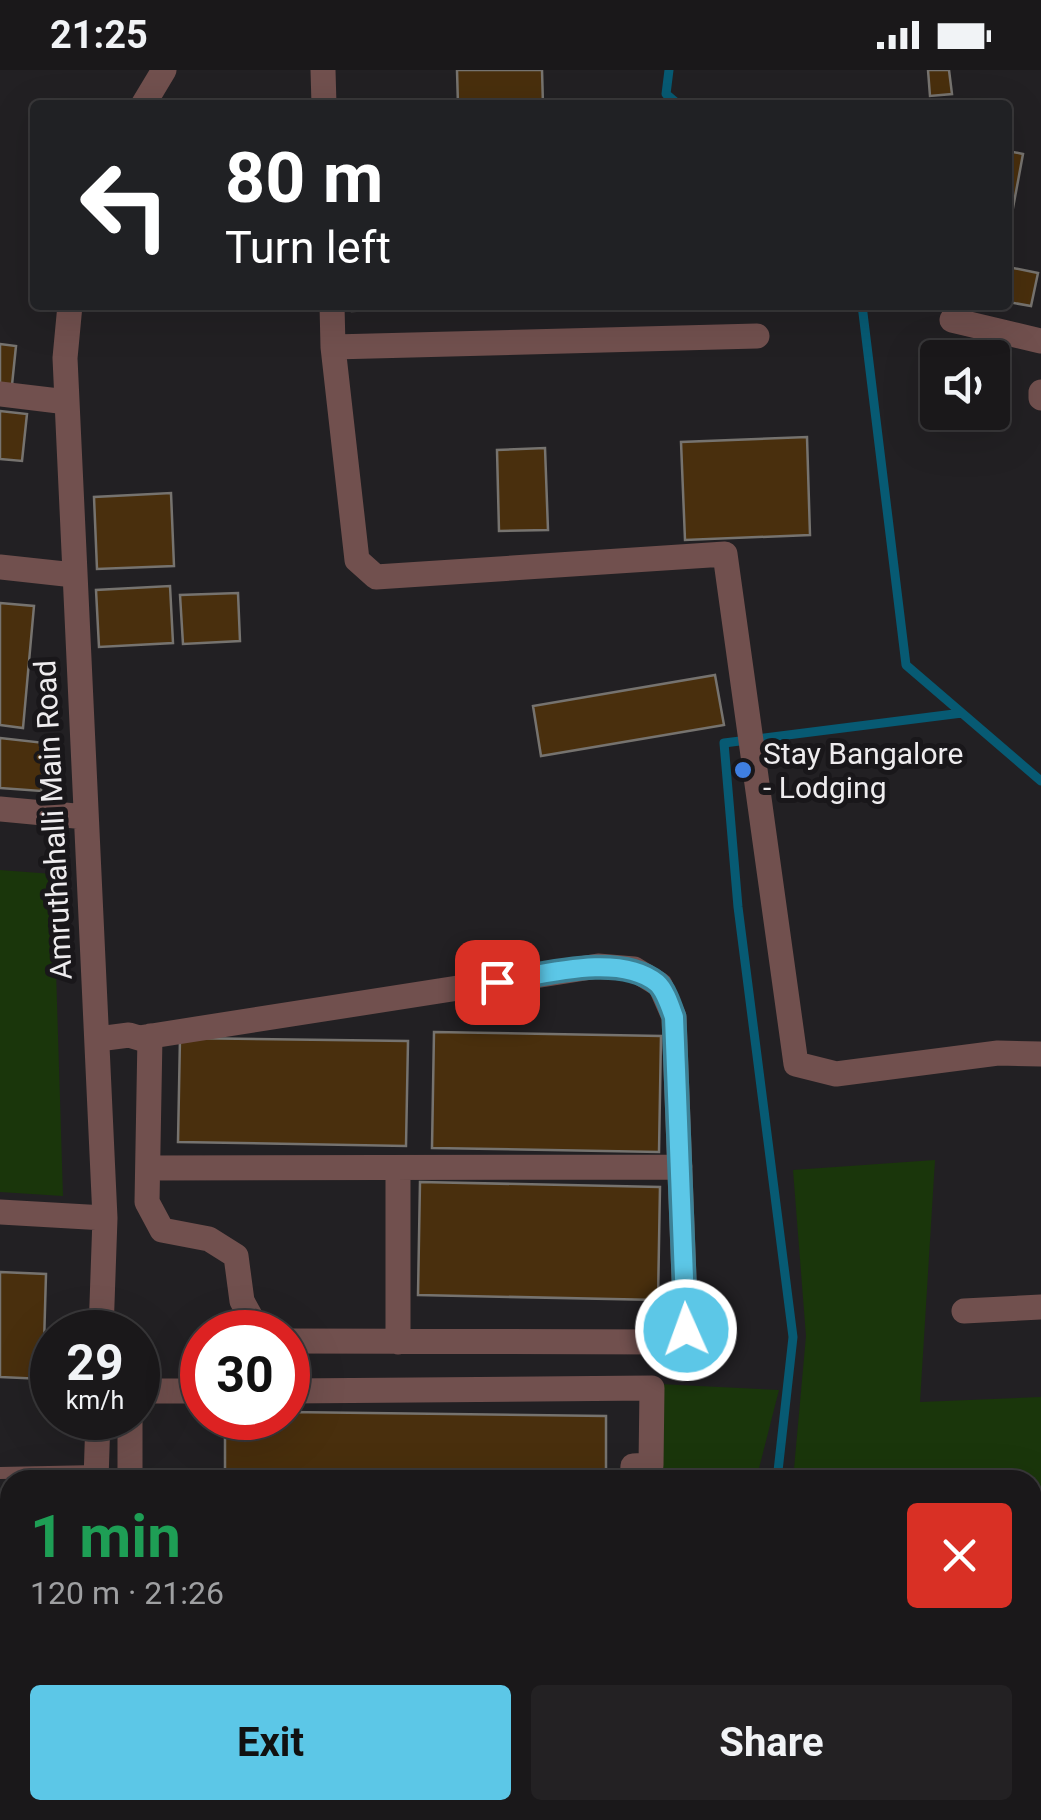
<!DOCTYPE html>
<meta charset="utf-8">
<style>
:root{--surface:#1a181a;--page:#232123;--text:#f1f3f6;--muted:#9fa0a2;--line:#383739;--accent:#5cc7e7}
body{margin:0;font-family:Roboto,sans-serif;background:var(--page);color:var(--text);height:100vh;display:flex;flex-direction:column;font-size:38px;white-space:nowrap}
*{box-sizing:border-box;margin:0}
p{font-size:32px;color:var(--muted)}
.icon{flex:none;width:55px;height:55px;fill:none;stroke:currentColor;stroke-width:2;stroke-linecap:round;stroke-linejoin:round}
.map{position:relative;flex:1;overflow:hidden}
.sheet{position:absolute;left:0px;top:1400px;width:1042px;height:350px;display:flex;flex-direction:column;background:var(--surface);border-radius:30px 30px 0 0;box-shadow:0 10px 40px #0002,0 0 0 2px var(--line)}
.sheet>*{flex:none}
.hud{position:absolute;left:30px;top:30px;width:982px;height:210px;border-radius:10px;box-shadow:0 10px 40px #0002,0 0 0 2px var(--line);background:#202124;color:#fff;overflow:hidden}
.controls{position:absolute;left:920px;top:270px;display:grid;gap:20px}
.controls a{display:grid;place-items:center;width:90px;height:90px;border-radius:10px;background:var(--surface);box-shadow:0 10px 40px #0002,0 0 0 2px var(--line);font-size:50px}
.speed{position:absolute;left:30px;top:1240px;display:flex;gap:20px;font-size:50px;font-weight:700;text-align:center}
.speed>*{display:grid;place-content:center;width:130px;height:130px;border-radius:50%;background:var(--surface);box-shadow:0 10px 40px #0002,0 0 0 2px var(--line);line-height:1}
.speed small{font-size:25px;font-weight:400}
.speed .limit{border:15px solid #d22;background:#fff;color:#111}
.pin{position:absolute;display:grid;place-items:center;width:85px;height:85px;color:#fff;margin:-42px;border-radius:20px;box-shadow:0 5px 15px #0006}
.me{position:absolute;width:110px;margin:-55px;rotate:358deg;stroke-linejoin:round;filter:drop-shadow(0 0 8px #0008)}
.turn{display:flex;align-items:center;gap:35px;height:210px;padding:0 30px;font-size:45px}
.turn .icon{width:130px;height:130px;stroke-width:2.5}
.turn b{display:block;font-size:70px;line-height:85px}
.round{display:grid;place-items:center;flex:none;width:105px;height:105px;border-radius:10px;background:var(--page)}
.overview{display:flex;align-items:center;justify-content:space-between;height:170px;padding:0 30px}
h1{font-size:60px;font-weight:700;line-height:75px;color:#1e9e55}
.action{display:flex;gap:20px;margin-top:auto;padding:20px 30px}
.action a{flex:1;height:115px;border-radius:10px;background:var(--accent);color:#111;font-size:40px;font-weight:700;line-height:115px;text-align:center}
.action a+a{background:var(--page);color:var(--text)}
.status{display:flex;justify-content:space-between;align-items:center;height:70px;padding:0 50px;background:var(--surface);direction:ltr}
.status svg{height:28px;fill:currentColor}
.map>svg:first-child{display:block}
.green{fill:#1a360b}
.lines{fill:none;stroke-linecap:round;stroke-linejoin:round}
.stream{stroke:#075a73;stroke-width:9}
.building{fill:#492f0d;stroke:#76736f;stroke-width:2.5}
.service{stroke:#71504e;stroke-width:12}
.minor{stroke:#71504e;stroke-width:25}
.route-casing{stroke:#3c8196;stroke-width:25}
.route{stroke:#5cc7e7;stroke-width:18}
.shop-dot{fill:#3f7fe0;stroke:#19171a;stroke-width:4}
.labels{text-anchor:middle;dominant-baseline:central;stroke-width:10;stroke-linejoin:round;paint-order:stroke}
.poi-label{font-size:30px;fill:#eeecee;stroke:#19171a;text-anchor:start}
.street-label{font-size:30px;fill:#eeecee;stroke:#19171a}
</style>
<div class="status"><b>21:25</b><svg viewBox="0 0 49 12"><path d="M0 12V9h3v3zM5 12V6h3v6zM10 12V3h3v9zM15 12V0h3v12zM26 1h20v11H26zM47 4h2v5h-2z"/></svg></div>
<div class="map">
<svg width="1041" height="1750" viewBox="0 0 1041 1750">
<rect width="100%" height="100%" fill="#222023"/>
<path class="green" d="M0,800L53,804L63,1126L0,1122Z
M935,1090L920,1332L1041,1327V1750H528L540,1740H1032V1410H793L806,1266L793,1100Z
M659,1314L779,1320L756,1410H658Z
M396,1740H520L513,1750H393Z"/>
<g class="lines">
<path class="stream" d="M669,0L666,24L679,35
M862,235L906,595L1041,711
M777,1410L793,1267L738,837L724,673L962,643"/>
</g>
<path class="building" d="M457,0H542L543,35H458Z
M928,0H949L952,24L930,26Z
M1008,81L1023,84L1013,138L1008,137Z
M1008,197L1038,203L1031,236L1008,232Z
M352,235H449V237L352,241Z
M0,274L16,276L12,315L0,314Z
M0,341L27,344L22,391L0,389Z
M807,367L810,465L685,470L681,372Z
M545,378L548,460L499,461L497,380Z
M171,423L174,496L97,499L94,427Z
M170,516L173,573L99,577L96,520Z
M238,523L240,571L183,574L180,525Z
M0,533L34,536L23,658L0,655Z
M715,605L724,655L541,686L533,636Z
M0,668L45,673L41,721L0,718Z
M434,962L661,966L659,1082L432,1078Z
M180,968L408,971L406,1076L178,1072Z
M420,1112L660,1117L658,1230L418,1225Z
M0,1202L46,1204L43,1309L0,1307Z
M288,1342L606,1346V1410H225V1348H288Z
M0,1475L10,1476V1578L0,1577Z
M8,1694L10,1740H45L44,1750H4Z
M155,1740H196L195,1750H154Z
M212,1740H269L268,1750H210Z"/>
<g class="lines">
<path class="service" d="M0,1403L97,1401"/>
<path class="minor" d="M323,0L324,35
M143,35L164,0
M70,235L65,288L105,1148L101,1262
M332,235L333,277L357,490L376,507L725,484L796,994L836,1004L998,983L1041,984
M952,250L1041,271
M333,277L757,266
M1041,322V328
M0,324L67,332
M0,497L74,505
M0,739L86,747
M150,966L147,1132L162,1160L209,1169L236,1186L242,1231L259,1262
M98,969L129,965L139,968L598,896L634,899L660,915L674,947L686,1260L670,1272L288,1271
M148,1098L680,1097
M0,1142L105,1148
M964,1241L1041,1237
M398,1272V1098
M138,1321H202
M288,1321L652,1318L651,1395L633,1396L632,1410
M96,1410L98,1348
M130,1410V1348
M89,1750L91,1740
M288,1750V1740
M380,1750L386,1740"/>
</g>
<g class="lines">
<g class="route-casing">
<path id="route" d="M497,912C542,905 619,882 657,913C665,920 670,936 674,947L686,1260"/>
</g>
<use href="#route" class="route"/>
</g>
<circle class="shop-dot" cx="743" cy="700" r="10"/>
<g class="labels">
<g class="poi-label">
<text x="763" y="683">Stay Bangalore<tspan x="763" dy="34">- Lodging</tspan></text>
</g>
<g class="street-label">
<text transform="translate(53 750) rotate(-93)">Amruthahalli Main Road</text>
</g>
</g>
</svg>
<div class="controls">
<a><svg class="icon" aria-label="sound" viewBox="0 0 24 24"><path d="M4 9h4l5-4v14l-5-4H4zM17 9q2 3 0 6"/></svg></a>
</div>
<div class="speed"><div>29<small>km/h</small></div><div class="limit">30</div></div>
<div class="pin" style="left:497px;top:912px;background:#d93025"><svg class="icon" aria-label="arrive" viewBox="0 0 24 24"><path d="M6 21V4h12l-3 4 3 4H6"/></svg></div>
<svg class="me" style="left:686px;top:1260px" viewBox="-20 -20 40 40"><circle r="17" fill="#5cc7e7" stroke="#fff" stroke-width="3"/><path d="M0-11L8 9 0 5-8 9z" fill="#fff"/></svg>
<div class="hud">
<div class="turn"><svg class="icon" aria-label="left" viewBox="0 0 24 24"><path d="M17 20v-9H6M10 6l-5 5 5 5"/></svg><div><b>80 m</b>Turn left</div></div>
</div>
<section class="sheet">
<div class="overview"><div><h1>1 min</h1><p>120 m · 21:26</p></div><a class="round" style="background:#d93025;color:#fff"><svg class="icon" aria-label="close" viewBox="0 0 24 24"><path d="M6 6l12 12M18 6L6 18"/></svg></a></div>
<div class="action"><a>Exit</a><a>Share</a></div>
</section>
</div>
